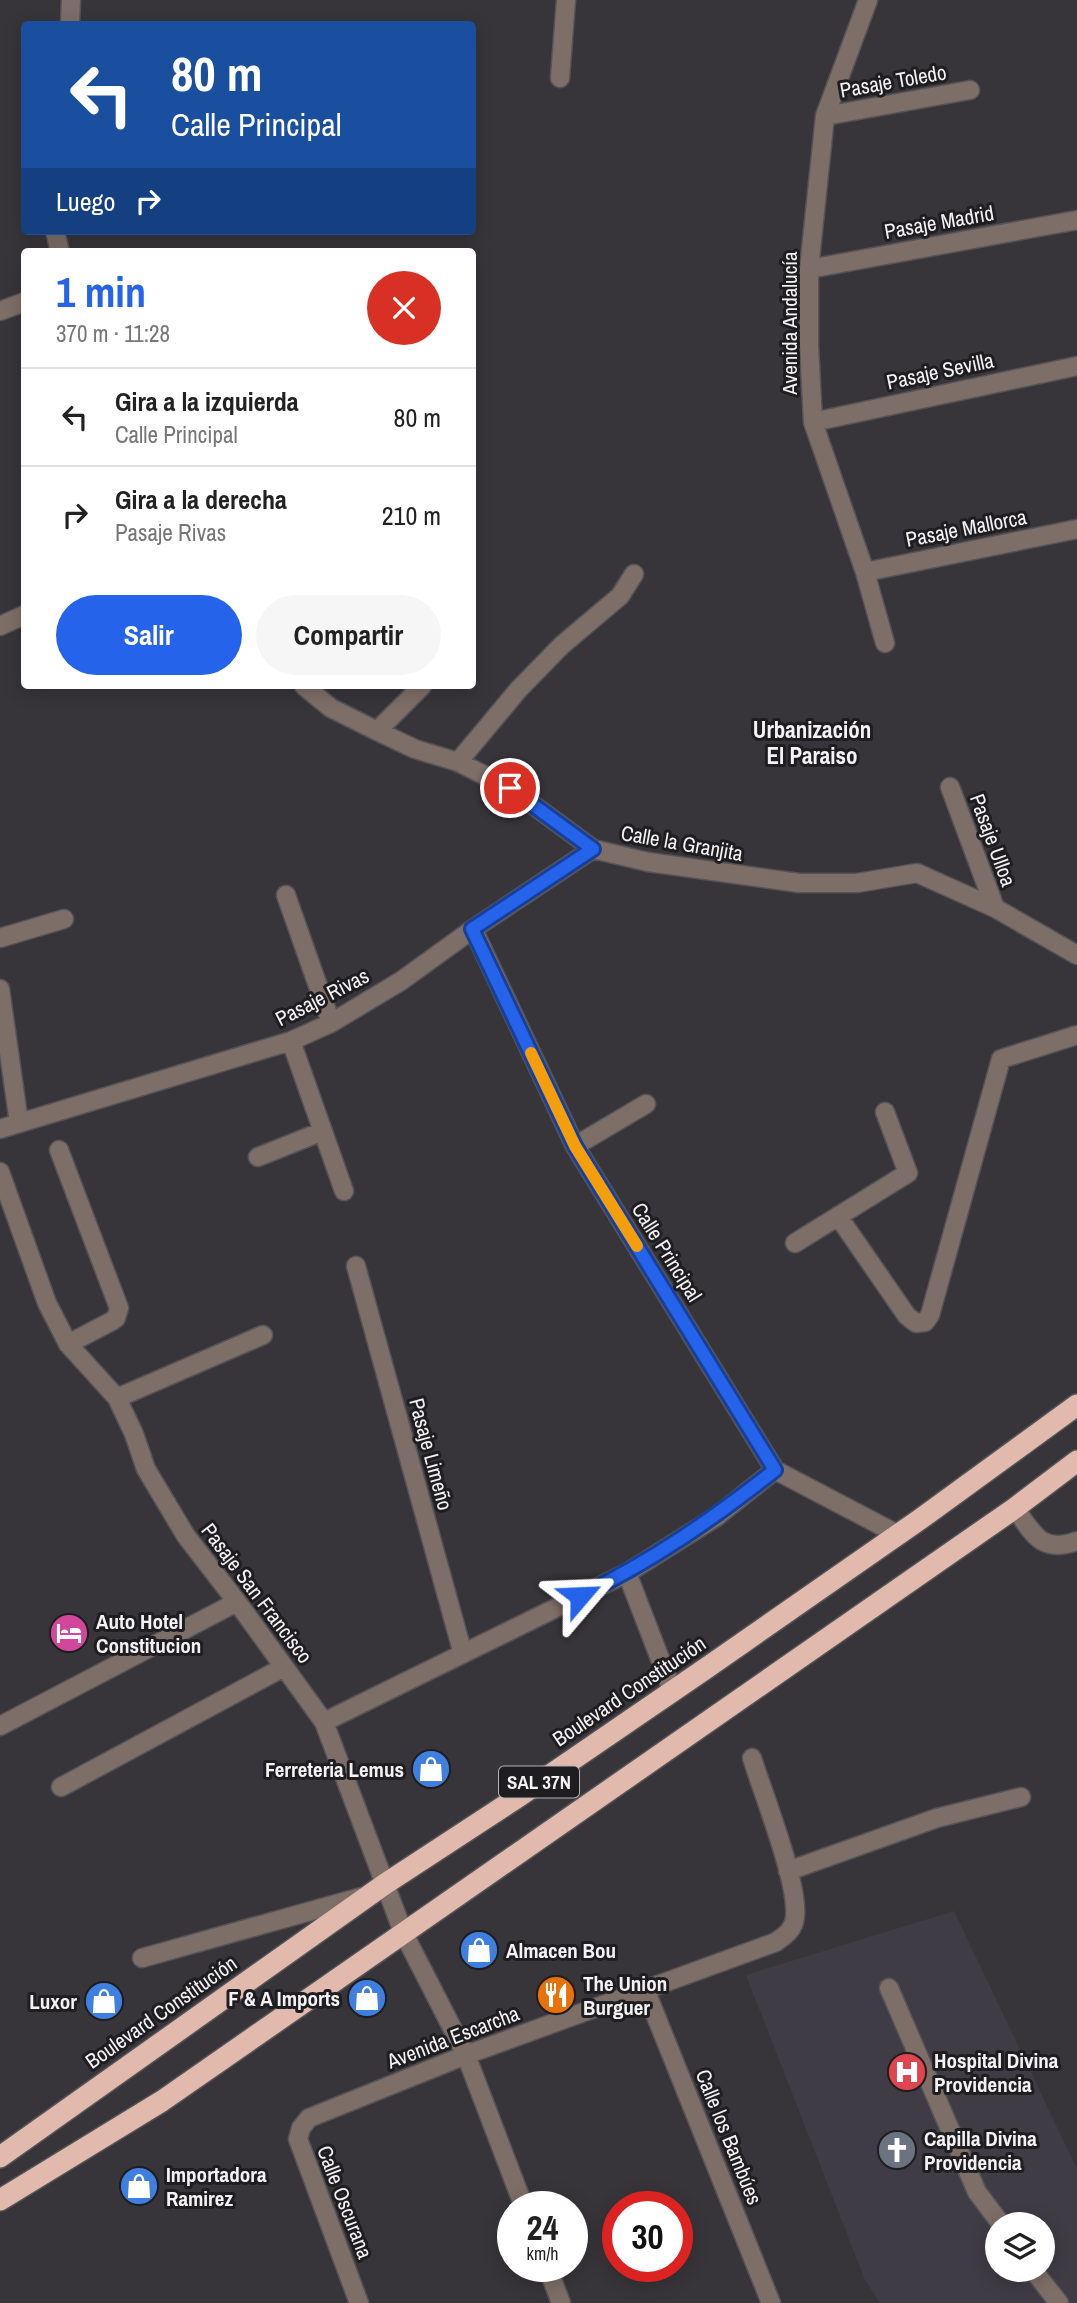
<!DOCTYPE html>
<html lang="es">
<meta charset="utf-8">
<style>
:root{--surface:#fff;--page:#f6f6f6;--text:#222;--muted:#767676;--line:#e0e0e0;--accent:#2563eb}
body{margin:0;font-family:"Archivo Narrow",sans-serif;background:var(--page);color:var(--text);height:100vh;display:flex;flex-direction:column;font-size:26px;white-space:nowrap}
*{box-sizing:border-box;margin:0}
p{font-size:23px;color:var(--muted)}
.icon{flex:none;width:38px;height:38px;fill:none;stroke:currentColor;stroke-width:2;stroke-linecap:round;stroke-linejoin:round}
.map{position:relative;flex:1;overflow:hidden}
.details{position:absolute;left:21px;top:248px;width:455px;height:441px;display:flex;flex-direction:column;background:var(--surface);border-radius:7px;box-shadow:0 4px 18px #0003}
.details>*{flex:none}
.guide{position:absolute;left:21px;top:21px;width:455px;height:214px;border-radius:7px;box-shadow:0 4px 18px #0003;background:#1a4fa0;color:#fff;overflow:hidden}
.tools{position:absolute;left:985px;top:2212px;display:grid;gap:14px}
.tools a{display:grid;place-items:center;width:70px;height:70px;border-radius:50%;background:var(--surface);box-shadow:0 4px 18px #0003;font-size:35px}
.speed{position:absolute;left:497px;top:2191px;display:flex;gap:14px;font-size:35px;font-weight:700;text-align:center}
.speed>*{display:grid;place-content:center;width:91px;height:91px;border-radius:50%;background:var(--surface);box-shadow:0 4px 18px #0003;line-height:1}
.speed small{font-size:18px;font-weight:400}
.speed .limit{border:10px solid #d22;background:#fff;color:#111}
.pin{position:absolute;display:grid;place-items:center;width:60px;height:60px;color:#fff;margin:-30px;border:4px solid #fff;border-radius:50%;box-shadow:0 2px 7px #0007}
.me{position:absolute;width:77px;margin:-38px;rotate:64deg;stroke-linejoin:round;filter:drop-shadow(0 0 5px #0008)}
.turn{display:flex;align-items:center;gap:24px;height:147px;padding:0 35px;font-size:32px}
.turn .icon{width:91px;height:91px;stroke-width:2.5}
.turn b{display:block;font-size:49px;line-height:60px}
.then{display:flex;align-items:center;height:66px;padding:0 35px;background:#0003;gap:14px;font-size:26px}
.round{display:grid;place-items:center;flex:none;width:74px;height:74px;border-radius:37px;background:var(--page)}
.overview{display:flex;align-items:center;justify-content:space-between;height:119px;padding:0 35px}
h1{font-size:42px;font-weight:700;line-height:52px;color:var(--accent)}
.action{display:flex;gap:14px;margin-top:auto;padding:14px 35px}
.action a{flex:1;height:80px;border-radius:42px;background:var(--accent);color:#fff;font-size:28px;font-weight:700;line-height:80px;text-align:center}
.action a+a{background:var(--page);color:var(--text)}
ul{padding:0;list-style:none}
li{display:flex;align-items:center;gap:21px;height:98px;padding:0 35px;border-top:2px solid var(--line)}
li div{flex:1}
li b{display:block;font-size:26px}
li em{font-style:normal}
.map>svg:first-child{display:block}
.built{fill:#403c46;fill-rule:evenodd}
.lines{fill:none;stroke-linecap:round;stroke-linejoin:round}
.minor-casing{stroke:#555357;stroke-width:21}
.highway-casing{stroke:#555357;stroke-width:24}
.minor{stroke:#7e6e68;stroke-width:18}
.highway{stroke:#e1b9ad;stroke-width:21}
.route-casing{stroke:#184099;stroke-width:18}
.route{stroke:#2563eb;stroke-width:12}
.slow{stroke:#f59e0b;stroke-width:12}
.labels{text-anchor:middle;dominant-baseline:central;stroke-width:6;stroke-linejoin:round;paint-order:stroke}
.shield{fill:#1e1d1f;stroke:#b4b2b5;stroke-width:2}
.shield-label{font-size:19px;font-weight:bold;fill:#f4f2f5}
.street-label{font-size:21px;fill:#f4f2f5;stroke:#1e1d1f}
.poi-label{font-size:21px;font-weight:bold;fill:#f4f2f5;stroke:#1e1d1f;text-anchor:start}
.neighbourhood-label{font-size:23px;font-weight:bold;fill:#f4f2f5;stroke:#1e1d1f}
</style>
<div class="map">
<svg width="1077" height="2303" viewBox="0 0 1077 2303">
<rect width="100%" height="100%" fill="#373539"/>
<path class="built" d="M954,1911L1077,2169V2303H880L865,2280L746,1975ZM998,2224H1043V2270H998Z"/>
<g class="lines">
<g class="minor-casing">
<path id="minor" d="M868,0L825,116L809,269V345L813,422L865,572L885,643
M70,24L71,0
M560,78L566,0
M825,116L970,90
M55,231L60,252
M809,269L1077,220
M0,311L24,302
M813,422L1077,366
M865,572L1077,529
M0,626L24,615
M304,686L331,708L377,731L415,749L458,762L510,788L593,849L648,862L799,883H857L917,873L995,908L1077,955
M377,731L422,686
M458,762L519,689L562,645L620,596L634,574
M950,787L995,908
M286,895L331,1023
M473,929L575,1146L775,1470L897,1534
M0,938L64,919
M0,989L19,1123
M291,1041L344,1191
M0,1129L291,1041L331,1023L401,981L473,929L593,849
M575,1146L646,1104
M59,1150L119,1308L116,1318L112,1321L68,1344
M258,1157L323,1131
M0,1172L47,1303L68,1344L117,1398L134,1434L146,1469L186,1536L237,1602L324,1722L403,1932L466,2055L524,2207
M838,1216L907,1316L916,1323L925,1322L930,1315L1001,1059L1077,1035
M795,1243L908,1173L885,1112
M356,1266L463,1654
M117,1398L263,1335
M1015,1508C1033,1534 1042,1554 1077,1541
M627,1573L672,1690
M324,1722L627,1573L716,1517L775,1470
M0,1726L237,1602
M61,1787L284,1667
M788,1871L937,1818L1021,1797
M142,1958L361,1897
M889,1988L977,2192L1001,2224
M645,1989L771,2303
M547,2266L561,2303
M1033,2270L1059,2303
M359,2303L298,2139L301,2128L309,2118L466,2055L776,1942C784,1936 791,1932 794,1922C803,1893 762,1791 752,1758"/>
</g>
<g class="highway-casing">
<path id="highway" d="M0,2157L385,1884L518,1797L705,1669L919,1520L1077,1405
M0,2200L162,2101L1015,1508L1077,1461"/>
</g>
<use href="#minor" class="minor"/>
<use href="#highway" class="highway"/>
</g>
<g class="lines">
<g class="route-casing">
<path id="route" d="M510,788L593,849L472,929L575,1146L775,1470C713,1519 652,1561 580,1596"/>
</g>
<use href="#route" class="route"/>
<path class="slow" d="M531,1053L575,1146L637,1246"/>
</g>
<defs>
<g id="hotel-disc" transform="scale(2.0125)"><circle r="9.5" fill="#d1479c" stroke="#1e1d1f"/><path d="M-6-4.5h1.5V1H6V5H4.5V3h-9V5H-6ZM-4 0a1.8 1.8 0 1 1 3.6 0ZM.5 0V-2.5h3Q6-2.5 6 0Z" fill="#fff"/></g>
<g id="shop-disc" transform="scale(2.0125)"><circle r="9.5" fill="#3f7fe0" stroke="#1e1d1f"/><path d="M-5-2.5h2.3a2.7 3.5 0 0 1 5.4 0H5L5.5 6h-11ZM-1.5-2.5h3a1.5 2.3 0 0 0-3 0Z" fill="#fff"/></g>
<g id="restaurant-disc" transform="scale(2.0125)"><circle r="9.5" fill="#e8710a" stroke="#1e1d1f"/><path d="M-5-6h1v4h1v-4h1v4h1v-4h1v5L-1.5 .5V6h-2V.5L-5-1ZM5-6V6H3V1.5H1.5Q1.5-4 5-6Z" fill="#fff"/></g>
<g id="hospital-disc" transform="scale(2.0125)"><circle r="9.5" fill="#e0444e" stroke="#1e1d1f"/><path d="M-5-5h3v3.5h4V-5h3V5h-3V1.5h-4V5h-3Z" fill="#fff"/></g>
<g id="church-disc" transform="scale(2.0125)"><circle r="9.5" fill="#6b7280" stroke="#1e1d1f"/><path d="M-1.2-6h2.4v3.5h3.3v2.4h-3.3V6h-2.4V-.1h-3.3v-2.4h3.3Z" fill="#fff"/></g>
</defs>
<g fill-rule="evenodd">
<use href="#hotel-disc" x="69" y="1633"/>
<use href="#shop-disc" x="431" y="1769"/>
<use href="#shop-disc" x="479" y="1950"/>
<use href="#restaurant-disc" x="556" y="1995"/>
<use href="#shop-disc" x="367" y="1998"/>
<use href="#shop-disc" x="104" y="2001"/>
<use href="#hospital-disc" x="907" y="2072"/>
<use href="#church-disc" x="897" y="2150"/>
<use href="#shop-disc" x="139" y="2186"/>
</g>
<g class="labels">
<rect class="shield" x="499" y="1766.5" width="80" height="31" rx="5"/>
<g class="shield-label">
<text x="539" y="1782">SAL 37N</text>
</g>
<g class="street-label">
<text transform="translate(893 81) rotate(-10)">Pasaje Toledo</text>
<text transform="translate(939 222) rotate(-10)">Pasaje Madrid</text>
<text transform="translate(789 323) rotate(-90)">Avenida Andalucía</text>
<text transform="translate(940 371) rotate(-12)">Pasaje Sevilla</text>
<text transform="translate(966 528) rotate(-11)">Pasaje Mallorca</text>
<text transform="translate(993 840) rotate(70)">Pasaje Ulloa</text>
<text transform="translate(682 843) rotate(10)">Calle la Granjita</text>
<text transform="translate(322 997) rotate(-27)">Pasaje Rivas</text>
<text transform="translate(667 1252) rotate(58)">Calle Principal</text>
<text transform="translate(431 1454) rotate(75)">Pasaje Limeño</text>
<text transform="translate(257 1593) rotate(53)">Pasaje San Francisco</text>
<text transform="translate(629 1691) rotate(-34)">Boulevard Constitución</text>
<text transform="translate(161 2012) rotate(-35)">Boulevard Constitución</text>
<text transform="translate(453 2037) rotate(-21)">Avenida Escarcha</text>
<text transform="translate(729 2137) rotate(68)">Calle los Bambúes</text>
<text transform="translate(345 2202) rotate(69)">Calle Oscurana</text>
</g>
<g class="poi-label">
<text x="96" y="1621">Auto Hotel<tspan x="96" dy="24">Constitucion</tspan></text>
<text x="404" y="1769" text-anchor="end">Ferreteria Lemus</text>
<text x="506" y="1950">Almacen Bou</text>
<text x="583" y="1983">The Union<tspan x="583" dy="24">Burguer</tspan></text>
<text x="340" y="1998" text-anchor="end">F &amp; A Imports</text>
<text x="77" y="2001" text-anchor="end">Luxor</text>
<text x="934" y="2060">Hospital Divina<tspan x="934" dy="24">Providencia</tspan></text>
<text x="924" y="2138">Capilla Divina<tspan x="924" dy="24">Providencia</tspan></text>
<text x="166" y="2174">Importadora<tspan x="166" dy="24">Ramirez</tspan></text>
</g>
<g class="neighbourhood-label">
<text x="812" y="729">Urbanización<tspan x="812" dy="26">El Paraiso</tspan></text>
</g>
</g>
</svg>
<div class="tools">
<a><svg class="icon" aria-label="layers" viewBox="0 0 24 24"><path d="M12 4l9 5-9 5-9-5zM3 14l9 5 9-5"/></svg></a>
</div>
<div class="speed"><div>24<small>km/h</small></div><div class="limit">30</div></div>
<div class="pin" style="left:510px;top:788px;background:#d93025"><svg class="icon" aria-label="arrive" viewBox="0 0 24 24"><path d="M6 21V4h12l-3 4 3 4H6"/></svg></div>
<svg class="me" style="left:580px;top:1596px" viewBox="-20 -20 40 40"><path d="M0-17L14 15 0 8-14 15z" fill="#2563eb" stroke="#fff" stroke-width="4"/></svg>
<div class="guide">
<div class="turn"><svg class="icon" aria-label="left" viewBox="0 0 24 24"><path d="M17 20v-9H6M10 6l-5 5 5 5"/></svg><div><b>80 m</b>Calle Principal</div></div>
<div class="then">Luego<svg class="icon" aria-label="right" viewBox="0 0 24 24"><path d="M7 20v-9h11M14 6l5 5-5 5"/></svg></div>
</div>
<section class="details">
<div class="overview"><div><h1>1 min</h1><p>370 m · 11:28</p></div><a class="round" style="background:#d93025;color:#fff"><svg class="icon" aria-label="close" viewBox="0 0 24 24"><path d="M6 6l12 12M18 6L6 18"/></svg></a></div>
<ul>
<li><svg class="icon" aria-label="left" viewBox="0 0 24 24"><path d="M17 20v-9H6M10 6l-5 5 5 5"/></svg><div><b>Gira a la izquierda</b><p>Calle Principal</p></div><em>80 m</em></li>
<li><svg class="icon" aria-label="right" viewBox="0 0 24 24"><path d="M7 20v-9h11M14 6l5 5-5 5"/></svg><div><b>Gira a la derecha</b><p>Pasaje Rivas</p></div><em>210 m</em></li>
</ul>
<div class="action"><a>Salir</a><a>Compartir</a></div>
</section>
</div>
